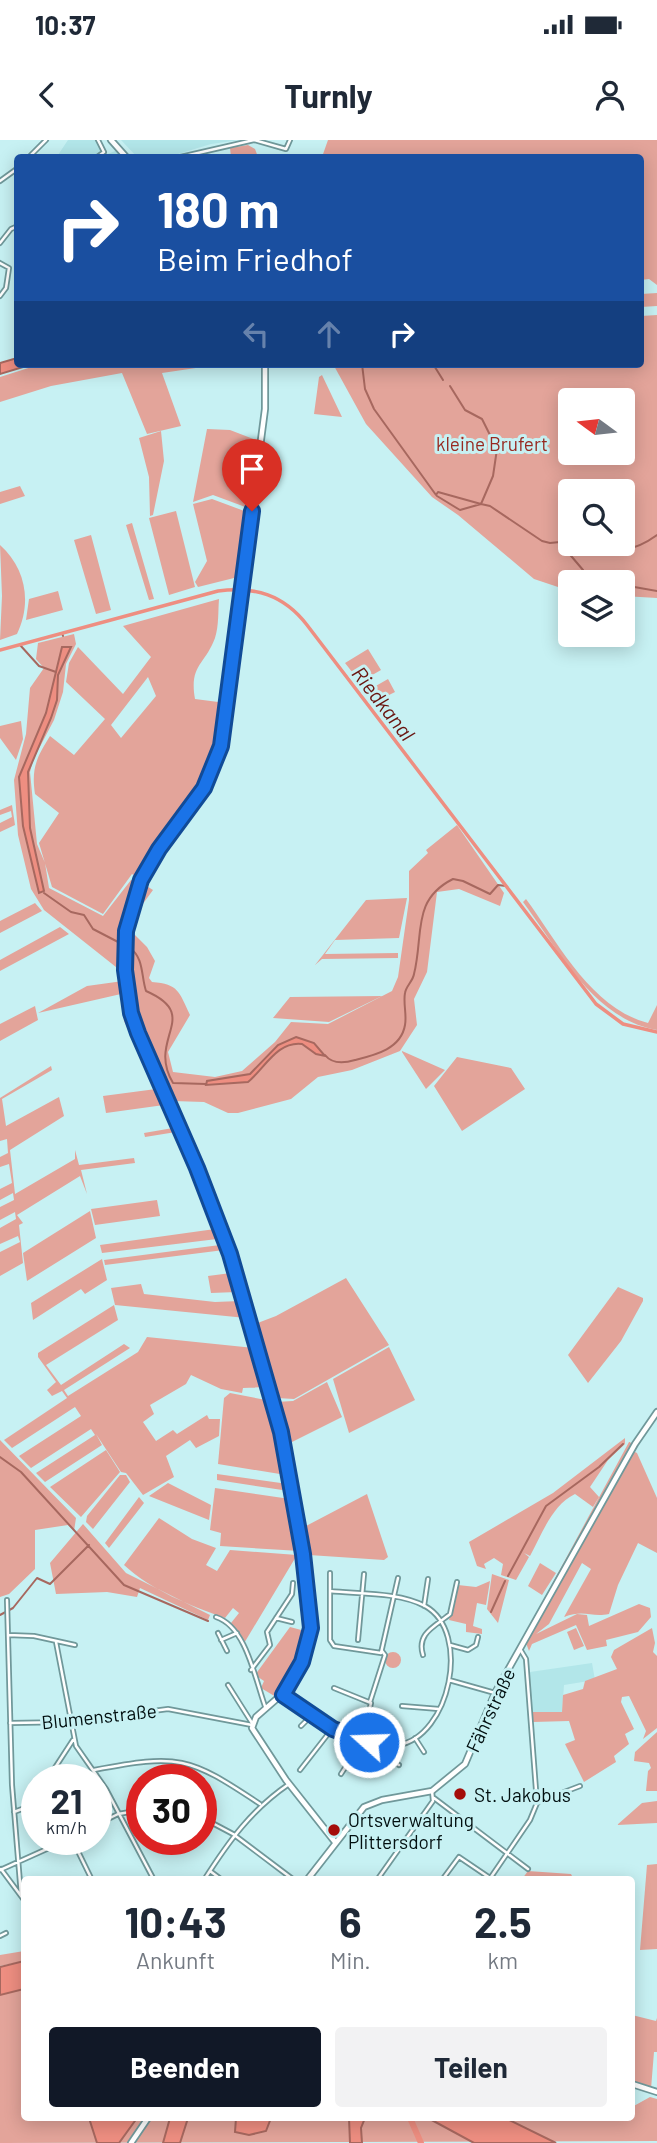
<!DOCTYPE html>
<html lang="de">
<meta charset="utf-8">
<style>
:root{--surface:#fff;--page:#f2f2f3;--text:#1f2937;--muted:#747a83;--accent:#111827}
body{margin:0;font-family:Barlow,sans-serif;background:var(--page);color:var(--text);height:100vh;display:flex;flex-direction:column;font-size:26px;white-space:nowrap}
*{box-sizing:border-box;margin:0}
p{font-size:23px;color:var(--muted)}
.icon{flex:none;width:38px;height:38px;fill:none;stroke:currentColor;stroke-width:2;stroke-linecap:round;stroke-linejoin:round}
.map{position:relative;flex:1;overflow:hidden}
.drawer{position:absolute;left:21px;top:1736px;width:614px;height:245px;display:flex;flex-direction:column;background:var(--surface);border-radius:7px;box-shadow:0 4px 18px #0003}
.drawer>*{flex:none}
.guide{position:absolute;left:14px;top:14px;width:630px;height:214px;border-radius:7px;box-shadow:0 4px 18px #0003;background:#1a4fa0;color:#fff;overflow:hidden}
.needle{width:46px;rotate:285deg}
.buttons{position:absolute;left:558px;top:248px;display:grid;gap:14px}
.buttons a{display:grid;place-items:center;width:77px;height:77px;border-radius:7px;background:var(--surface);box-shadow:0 4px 18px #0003;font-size:35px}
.speed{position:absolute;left:21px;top:1624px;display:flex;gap:14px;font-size:35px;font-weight:700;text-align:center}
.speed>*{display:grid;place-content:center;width:91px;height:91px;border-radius:50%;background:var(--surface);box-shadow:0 4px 18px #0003;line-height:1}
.speed small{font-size:18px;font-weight:400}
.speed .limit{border:10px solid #d22;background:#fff;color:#111}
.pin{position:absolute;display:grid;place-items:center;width:60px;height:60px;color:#fff;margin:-72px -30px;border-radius:50% 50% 50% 0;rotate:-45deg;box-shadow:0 0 7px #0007}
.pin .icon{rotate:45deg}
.me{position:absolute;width:77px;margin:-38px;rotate:290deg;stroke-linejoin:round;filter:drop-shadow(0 0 5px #0008)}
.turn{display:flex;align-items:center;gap:24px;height:147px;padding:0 28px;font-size:32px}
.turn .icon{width:91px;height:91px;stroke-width:2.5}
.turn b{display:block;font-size:49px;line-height:60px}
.lanes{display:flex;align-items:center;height:66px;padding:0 28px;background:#0003;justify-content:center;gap:35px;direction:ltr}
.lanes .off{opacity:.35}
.eta{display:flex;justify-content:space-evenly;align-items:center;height:119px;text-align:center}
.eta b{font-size:42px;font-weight:700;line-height:49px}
.button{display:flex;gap:14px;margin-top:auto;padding:14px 28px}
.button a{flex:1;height:80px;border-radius:7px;background:var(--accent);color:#fff;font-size:28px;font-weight:700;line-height:80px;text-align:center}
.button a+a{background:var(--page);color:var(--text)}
.status{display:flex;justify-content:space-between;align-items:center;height:49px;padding:0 35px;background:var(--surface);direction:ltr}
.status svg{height:19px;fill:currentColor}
header{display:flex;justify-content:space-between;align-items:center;height:91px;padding:0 28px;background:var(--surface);font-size:32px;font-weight:700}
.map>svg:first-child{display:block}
.built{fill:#b2e6e9}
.green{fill:#e3a49a;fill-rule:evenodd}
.water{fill:#ee8e81;stroke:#a7685f;stroke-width:2}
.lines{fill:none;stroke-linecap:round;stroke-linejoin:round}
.stream{stroke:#a7685f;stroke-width:2}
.canal{stroke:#ee8e81;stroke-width:3.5}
.river{stroke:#ee8e81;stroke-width:6}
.minor-casing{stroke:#70989a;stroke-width:6}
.secondary-casing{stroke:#70989a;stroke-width:8}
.minor{stroke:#fff;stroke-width:2.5}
.secondary{stroke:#fff;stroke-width:4.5}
.route-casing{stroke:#114b97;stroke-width:18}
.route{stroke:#1a73e8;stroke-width:12}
.poi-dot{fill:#a40d0a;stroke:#c7f1f3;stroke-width:2.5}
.labels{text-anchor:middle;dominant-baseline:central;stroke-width:6;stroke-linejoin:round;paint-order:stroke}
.park-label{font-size:19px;fill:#982920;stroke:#c7f1f3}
.street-label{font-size:19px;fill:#020f10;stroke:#c7f1f3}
.poi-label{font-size:19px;fill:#020f10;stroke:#c7f1f3;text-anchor:start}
.water-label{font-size:21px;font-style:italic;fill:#69140f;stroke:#c7f1f3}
</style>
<div class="status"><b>10:37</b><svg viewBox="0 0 49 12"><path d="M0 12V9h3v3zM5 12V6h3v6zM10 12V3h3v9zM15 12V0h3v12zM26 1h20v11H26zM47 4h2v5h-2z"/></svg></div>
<header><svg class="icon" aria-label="back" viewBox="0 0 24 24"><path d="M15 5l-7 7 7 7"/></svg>Turnly<svg class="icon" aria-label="person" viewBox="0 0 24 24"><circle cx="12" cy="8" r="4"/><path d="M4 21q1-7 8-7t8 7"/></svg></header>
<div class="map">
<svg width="657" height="2003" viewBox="0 0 657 2003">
<rect width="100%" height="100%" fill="#c7f1f3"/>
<path class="built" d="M68,0H96L106,15L117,10L124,17L56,18Z
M121,0H240L211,4L165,18L137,17Z
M592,1523L595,1540L564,1545L562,1572H531L530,1532Z"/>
<path class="green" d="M328,0H657V145L649,139L641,140L640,18L322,17Z
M248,5L255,9L258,17H231L230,8Z
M657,153V166L641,167V154Z
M657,175V458L623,456V443H570V451L534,439L458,375L432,357L366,284L333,224H640L641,176ZM570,261H623V313H570ZM570,352H623V404H570Z
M41,224H223L162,233L181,286L147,294L122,233L51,246L0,262V237Z
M322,235L342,277L314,274L319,237Z
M207,289L230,290L256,300L253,334L249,339L252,340L248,368L213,355L193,362Z
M161,291L164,321L153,375L150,376L149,337L139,298Z
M20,346L25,356L0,364V352Z
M212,359L247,372L238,437L198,447L195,442L207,421L193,364Z
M176,371L195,447L169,455L149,378Z
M132,383L154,459L149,460L126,385Z
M91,395L111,470L96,474L74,400Z
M0,405C26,428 32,463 17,494L0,500L2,456Z
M58,451L63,470L26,480L29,459Z
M219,459C218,471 219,486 215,498C205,525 189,525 195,559L226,563L220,604L206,639L200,635L204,644L170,690L164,689L166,695L143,734L137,737L132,734L103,774L52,747L39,703L59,673L35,654C31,628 37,617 50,596L74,615L105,579L66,542L69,523L78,507L123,554L151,517L123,486ZM148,537L156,556L121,598L111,585Z
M74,494L76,504L66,524L63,552L54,580L33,620L30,632L37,704L45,723L49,748L103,776L131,740H137L122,796L121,831L44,770L31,749L18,695L14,640L26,594L30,548L44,528L36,519L38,503Z
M368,509L381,530L360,542L345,523Z
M388,539L395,552L375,562L367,551Z
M21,581L23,599L16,620L0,598V586Z
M12,665L15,685L0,692V683L12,677L11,671L0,675V670Z
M457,685L504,753L500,766L459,749L437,752L427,832L414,859L417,885L400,911L352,930L318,937L291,959L238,973H228L204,962L173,961C152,906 123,858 132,796L135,795L147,807L155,821L149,838L152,842C179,844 179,852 190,875L168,912L173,932L215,937L242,931L275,902L291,882L328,884L392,851L398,837L409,760V731L428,713L426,710ZM296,897L322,916C313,913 310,908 302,904C283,894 260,932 248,942L209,945L207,941L250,934L278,905Z
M145,745L153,750L134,776L133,790L129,789L141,748Z
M407,758L399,798L335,800L325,814L398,813V818L322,819L315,825L366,760Z
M526,759C559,804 591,868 648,883L657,865V890C593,879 559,810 523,762Z
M35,763L42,771L0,793V781Z
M60,787L69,794L0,831V820Z
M123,841C136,907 169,964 194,1026C224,1101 247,1178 270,1255L267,1256L265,1247L243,1248L242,1253L221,1249L191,1235L186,1244L150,1265L154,1274L143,1282L156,1301L173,1290L177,1294L207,1275L209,1279H220L219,1296L196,1308L190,1300L166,1316L174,1337L143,1355L126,1333L121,1332L96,1294L102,1305L45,1342L36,1333L95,1295L91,1289L31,1328L19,1316L81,1276L75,1267L12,1308L4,1300L67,1258L62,1251L52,1256L47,1250L56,1242L38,1217V1213L114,1165L118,1180L46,1225L61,1245L124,1204L130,1208L64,1250L68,1256L138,1212L147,1197L254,1208L246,1178L115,1165L111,1148L141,1144L144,1154L215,1162L240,1161L237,1152L211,1153L208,1136L231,1133L224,1110L105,1125L104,1120L220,1105L217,1099L102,1113L100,1105L215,1089L176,992L145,997L144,993L173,988L164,965L106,973L103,956L156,949L124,881L121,854L38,873L87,846Z
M382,856L329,882L273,878L290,857Z
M35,866L38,880L0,901V884Z
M402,912V911L445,930L426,949Z
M457,917L511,928L525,949L462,991L434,946Z
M51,926L52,930L2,959L6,986L59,957L64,976L10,1010L15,1054L75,1019V1010L79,1025L134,1018L135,1023L81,1030L87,1054L80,1036L17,1075L23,1083L19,1085L23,1123L0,1136V1112L20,1102L18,1096L0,1104V1088L16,1079L15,1072L0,1080V1067L14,1060L13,1053L0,1060V1049L12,1043L9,1024L0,1027V1017L8,1013L7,999L0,1001V958Z
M157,1060L160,1076L95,1085L91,1069Z
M90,1071L96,1098L27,1141L23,1113Z
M102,1119L107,1140L85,1154L81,1149L33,1180L31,1163Z
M346,1138L389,1205L294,1259L277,1258L255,1184L276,1176Z
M618,1147L643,1158V1161L621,1201L588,1243L568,1215Z
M389,1207L415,1260L349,1293L333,1239Z
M327,1242L342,1277L290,1303L306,1386L367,1354L388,1417L384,1420L309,1415L305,1411L276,1262L293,1261Z
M230,1253L271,1261L300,1411L220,1406L221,1393L210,1390L215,1348L290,1359L289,1351L217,1340V1334L288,1344L286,1335L218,1324L224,1258Z
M625,1298V1304L608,1320L590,1347L599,1357L593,1367L575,1354C552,1365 542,1394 530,1416L524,1413L529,1417L516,1440L501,1435L503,1424L494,1418L484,1424L486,1429L477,1426L469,1402L553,1353Z
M0,1300L76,1378L74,1391L68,1385L35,1390V1429L9,1454L0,1457Z
M630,1302L632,1305L519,1505L629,1302Z
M106,1310L120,1332L81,1377L50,1347Z
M633,1311L637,1313L657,1358V1413L638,1403L618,1445L609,1474C591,1478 585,1469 564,1477L591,1429L582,1423L549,1484L536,1494L577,1474L587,1475L589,1486L639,1464L650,1468L651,1477L638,1492L606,1500L607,1506L587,1510L576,1485L532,1504L529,1511L526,1503L529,1496Z
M120,1335H126L130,1342L93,1389L86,1382L87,1376Z
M168,1343L211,1365L209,1380L149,1356Z
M139,1357L144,1363L109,1408L105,1403Z
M159,1378L192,1399L216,1408L206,1425L217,1431L230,1410L297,1415L243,1505L231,1483L239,1473L233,1468L225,1478C191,1466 151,1450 124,1425Z
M83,1384L126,1433L210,1475L208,1480L140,1448L137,1457L107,1452L56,1454L50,1423Z
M540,1423L556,1433L542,1455L528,1446Z
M492,1434L509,1440L498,1483L487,1469Z
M490,1441L486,1465L477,1463L473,1486L482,1489V1494L466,1492V1484L449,1480L458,1445L476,1447Z
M290,1487L305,1491C301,1518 295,1537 276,1557L261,1548L264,1541L255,1535Z
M576,1488L584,1506L574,1510L567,1492Z
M652,1488L655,1503L653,1512L657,1516V1588L643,1599L646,1591L629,1556L622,1557L621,1562L634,1589L625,1594L629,1604L614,1616L616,1622L584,1642L565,1604L575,1600L569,1581L533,1582L531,1572H562L563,1555L583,1549L585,1541L617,1529L611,1517L614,1510Z
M385 1520a8 8 0 1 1 16 0a8 8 0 1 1-16 0Z
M657,1592V1651H646L648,1631L651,1628L649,1623L634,1621L635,1612Z
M657,1661V1683L617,1685L642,1663Z
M657,1724V1809L640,1810L647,1725Z
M528,1731L571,1734L572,1736L570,1739H522Z
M24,1811V1821L0,1826V1815Z
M24,1823V1978H632V1967L650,1957L657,1959V2001L0,2003V1828Z
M632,1875L656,1881L657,1878V1912H654L651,1949L632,1943Z"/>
<path class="water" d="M17,218L18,224H33L0,234V223Z
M62,507H71L58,535L57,560L51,578L28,632L30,688L44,751L39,753L23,686L19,637L46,573Z
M296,897L314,903L325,916L316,914L302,904C277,901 265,928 248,942L206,945L207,941L250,934L278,905Z
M24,1821V1849L0,1855V1827Z
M89,1978H137L119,2003H97Z
M170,1978H188L180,2003H163Z
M236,1978H271L266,1991L249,1995L235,1992Z
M349,1978H365L361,1988L362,2003H350Z
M428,1978H505L556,2003H474Z"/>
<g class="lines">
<path class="stream" d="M362,224L365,249L374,269L436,355L438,352L481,364L493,336L497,309
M433,224L443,240
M450,246L465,270L482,279L493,301
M437,356L460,370L481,364L490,366L542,401L550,403L570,401
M561,404L583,430
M587,405C614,415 635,411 657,395
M588,433L603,443
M623,445L657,451
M62,493L63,496
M20,505L39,526L56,532
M44,753L71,772L84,775L93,789L120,803
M130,808C144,818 141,836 146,851C203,876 146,898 173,943L206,944
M325,915C332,924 345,923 355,920C375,915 401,909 405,885C407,875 403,863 405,853C406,846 413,841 414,834C424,795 411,760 453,739L463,741L490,754L498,745L506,746
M0,1317L21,1332L124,1445L208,1481
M508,1436L546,1366L599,1327L623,1304
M491,1472L505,1441
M0,1475L13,1468L37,1438L50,1444L89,1405"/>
<path class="canal" d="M0,510L218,451C255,446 284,455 307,485L596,864L623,884L657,892"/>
<path class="river" d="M410,1978L421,2003"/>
<g class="minor-casing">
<path id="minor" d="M28,18L46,0
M96,18L104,12L98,0
M176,18L254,0L286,9L290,0
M0,41L18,28
M0,103L11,89L18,86
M0,123L9,128L6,148L0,156
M330,1433V1451
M7,1460L12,1645L21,1755
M424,1466L428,1439
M216,1477C247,1487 255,1540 266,1569
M276,1478L292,1482
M218,1493L227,1511
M8,1495L34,1496L75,1505
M221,1500L237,1493
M358,1500L364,1434
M56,1502L76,1606L106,1649L154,1740
M450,1505L468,1510L476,1505L478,1497
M423,1515C416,1493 436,1486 450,1474L457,1442
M251,1530L270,1505L267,1492L292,1454L293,1443
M449,1540L495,1553
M228,1545L252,1583
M334,1548L371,1563L362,1601L341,1634
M283,1555C316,1578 355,1611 398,1605C450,1597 472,1492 425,1466C399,1452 359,1454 330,1451V1500L334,1506L381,1513L398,1438
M370,1562L385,1515L382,1511
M402,1566L439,1569
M10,1583L70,1582L168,1569L252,1585
M301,1586L312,1575
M415,1598L424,1612
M388,1619L399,1625
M385,1627L391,1607
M94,1630C179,1614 188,1616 260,1664
M300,1630L332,1589
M47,1640L73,1600
M434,1658L528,1729
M538,1662L580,1646
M14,1672L30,1666L37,1658
M201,1677L233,1694L294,1740
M96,1685L118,1674L142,1670
M72,1699L92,1740
M1,1729L24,1760
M0,1730L69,1699
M210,1731L222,1740
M204,1740C229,1701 251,1670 289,1644
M377,1740L433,1661L432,1651
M442,1740L459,1717L490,1738
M489,1740L530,1680L537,1663L526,1519L520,1509
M0,1796L6,1793"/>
</g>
<g class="secondary-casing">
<path id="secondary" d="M111,0L127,18
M265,224V269L221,606C209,646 184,673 160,707C122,763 116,830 138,893L197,1028L230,1114L273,1258L300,1397L310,1478L308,1507L288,1549L256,1577L252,1588L286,1640L335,1702
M307,1740L364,1667L382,1660L432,1651L465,1624L495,1553L635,1304L657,1272
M632,1944L657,1952
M131,2003L148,1978"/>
</g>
<use href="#minor" class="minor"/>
<use href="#secondary" class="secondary"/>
</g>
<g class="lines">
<g class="route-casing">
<path id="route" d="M252,371L221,606L204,648L159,709L141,740L126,791L125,830L131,873L138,893L197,1028L230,1114L281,1292L303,1414L311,1488L302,1522L283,1555L333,1589L369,1602"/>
</g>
<use href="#route" class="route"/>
</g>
<g class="poi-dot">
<circle cx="460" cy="1654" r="7"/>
<circle cx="334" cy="1690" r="7"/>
</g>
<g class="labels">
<g class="park-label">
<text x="492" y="303">kleine Brufert</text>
</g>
<g class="street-label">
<text transform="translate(490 1570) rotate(-65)">Fährstraße</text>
<text transform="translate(99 1576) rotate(-6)">Blumenstraße</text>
</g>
<g class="poi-label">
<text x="474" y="1654">St. Jakobus</text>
<text x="348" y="1679">Ortsverwaltung<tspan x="348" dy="22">Plittersdorf</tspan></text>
</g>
<g class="water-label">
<text transform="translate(384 563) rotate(52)">Riedkanal</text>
</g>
</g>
</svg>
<div class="buttons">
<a><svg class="needle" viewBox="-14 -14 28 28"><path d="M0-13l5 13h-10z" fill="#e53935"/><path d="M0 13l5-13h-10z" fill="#747a83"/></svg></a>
<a><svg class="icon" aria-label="search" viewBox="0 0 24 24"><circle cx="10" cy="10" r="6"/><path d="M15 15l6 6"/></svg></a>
<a><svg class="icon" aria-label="layers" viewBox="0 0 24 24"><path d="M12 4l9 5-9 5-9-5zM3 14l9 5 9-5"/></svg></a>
</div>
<div class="speed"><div>21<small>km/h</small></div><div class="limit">30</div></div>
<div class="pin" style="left:252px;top:371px;background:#d93025"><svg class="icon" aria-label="arrive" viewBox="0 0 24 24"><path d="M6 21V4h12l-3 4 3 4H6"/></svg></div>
<svg class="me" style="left:369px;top:1602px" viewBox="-20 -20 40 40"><circle r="17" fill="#1a73e8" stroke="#fff" stroke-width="3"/><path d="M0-11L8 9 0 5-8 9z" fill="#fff"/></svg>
<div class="guide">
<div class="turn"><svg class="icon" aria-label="right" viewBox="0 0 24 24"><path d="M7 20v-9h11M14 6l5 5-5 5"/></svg><div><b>180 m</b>Beim Friedhof</div></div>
<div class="lanes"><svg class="icon off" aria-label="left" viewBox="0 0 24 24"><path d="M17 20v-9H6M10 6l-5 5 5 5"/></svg><svg class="icon off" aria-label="ahead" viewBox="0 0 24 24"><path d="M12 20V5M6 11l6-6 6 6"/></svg><svg class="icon" aria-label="right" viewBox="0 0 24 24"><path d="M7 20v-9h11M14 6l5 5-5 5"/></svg></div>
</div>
<section class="drawer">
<div class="eta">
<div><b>10:43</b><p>Ankunft</p></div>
<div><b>6</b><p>Min.</p></div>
<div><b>2.5</b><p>km</p></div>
</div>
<div class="button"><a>Beenden</a><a>Teilen</a></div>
</section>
</div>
